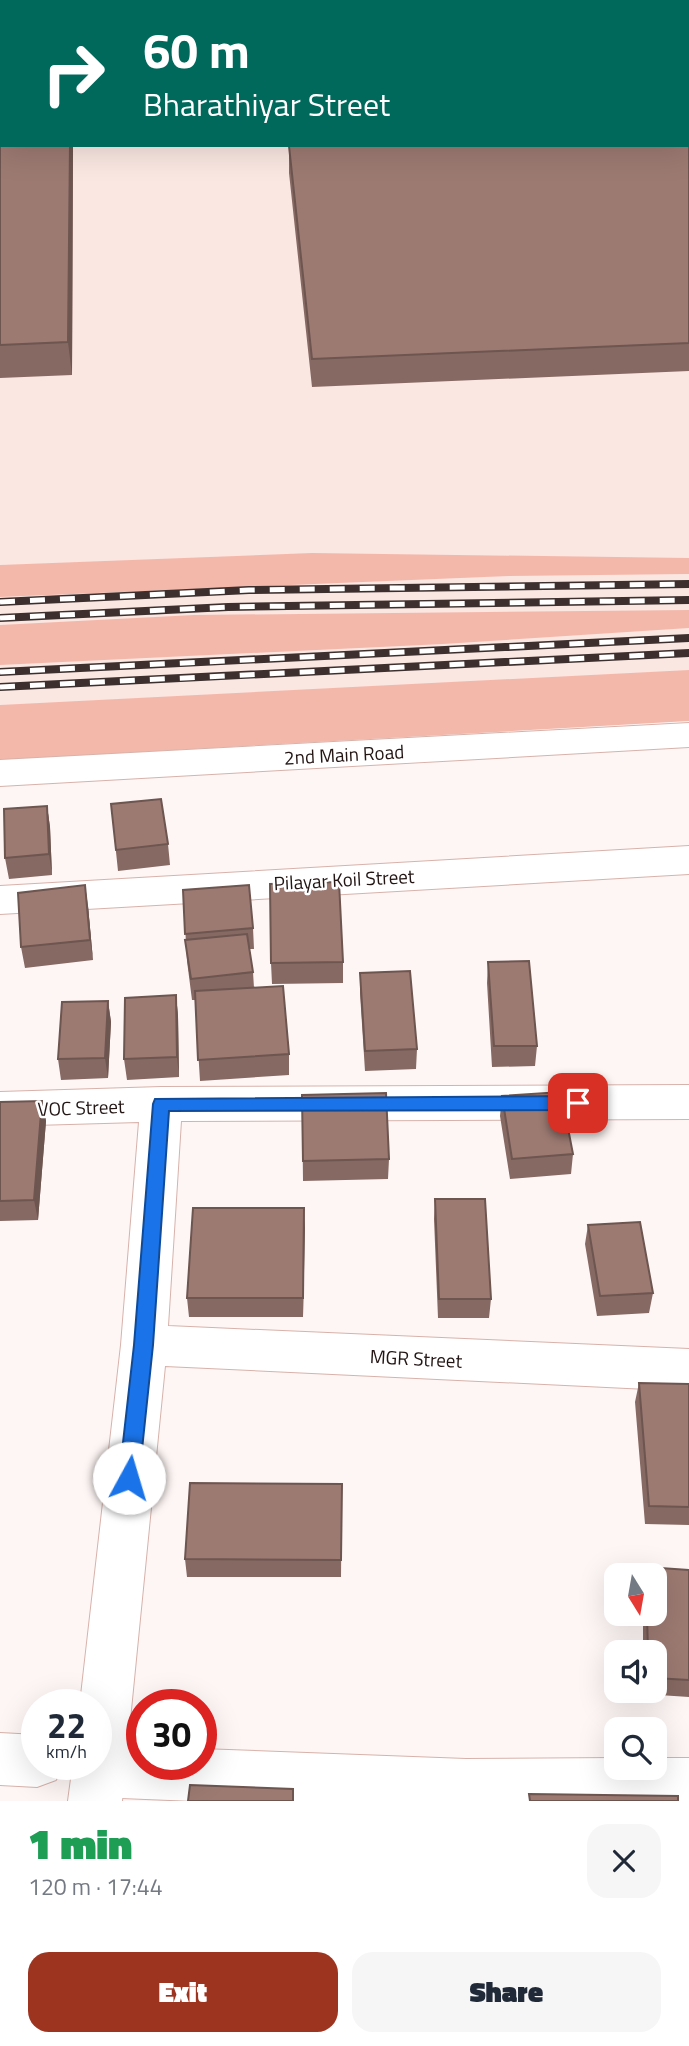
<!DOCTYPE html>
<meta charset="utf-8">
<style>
:root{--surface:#fff;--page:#f6f6f7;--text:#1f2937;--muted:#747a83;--accent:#9d3420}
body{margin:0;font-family:"Titillium Web",sans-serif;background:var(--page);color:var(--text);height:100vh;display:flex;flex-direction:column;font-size:26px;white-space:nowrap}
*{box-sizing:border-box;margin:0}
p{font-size:23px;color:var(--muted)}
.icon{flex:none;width:38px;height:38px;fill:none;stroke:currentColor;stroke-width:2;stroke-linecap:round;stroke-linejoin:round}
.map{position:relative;height:1801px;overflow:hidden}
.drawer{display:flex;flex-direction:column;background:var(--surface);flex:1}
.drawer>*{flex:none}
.hud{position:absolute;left:0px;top:0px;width:690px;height:147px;box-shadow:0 7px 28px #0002;background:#00695c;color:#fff;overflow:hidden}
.needle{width:46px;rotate:169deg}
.tools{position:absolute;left:604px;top:1563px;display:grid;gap:14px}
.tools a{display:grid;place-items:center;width:63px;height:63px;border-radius:14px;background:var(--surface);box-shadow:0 7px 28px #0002;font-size:35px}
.speed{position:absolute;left:21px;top:1689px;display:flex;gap:14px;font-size:35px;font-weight:700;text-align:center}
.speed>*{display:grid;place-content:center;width:91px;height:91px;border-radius:50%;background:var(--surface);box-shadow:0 7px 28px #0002;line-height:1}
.speed small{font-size:18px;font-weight:400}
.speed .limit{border:10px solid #d22;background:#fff;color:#111}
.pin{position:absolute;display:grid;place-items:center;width:60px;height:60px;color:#fff;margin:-30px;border-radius:14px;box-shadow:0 4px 10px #0006}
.me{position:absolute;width:77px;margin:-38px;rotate:6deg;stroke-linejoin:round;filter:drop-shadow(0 0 5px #0008)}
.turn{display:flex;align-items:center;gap:24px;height:147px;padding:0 28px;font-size:32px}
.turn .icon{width:91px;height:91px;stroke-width:2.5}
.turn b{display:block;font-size:49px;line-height:60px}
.round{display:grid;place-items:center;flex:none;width:74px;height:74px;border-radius:21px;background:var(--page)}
.summary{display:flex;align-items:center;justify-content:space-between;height:119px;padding:0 28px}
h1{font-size:42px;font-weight:800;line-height:52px;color:#1e9e55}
.button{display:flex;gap:14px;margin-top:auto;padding:14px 28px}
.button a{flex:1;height:80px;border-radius:21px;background:var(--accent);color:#fff;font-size:28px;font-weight:800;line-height:80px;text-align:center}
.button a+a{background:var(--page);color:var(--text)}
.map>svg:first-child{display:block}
.built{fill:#fae7e2;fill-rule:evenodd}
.green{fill:#f4b8ab}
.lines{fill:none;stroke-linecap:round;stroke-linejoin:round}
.street-casing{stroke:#d7b2aa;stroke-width:2}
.secondary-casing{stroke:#d7b2aa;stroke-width:2}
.street{fill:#fff;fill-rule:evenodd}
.secondary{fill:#fff;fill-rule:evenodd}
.rail-casing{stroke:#3c2f2d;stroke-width:8}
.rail{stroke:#fff;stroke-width:5;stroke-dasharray:15;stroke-linecap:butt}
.wall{fill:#866962}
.shaded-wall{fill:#6d5550}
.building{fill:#9c7a72;stroke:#6d5550;stroke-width:2}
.route{fill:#1a73e8;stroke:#114b97;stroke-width:2}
.labels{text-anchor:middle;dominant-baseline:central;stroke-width:5;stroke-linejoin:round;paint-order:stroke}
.street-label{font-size:19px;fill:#221513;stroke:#fff}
</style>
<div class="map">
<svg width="689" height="1801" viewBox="0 0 689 1801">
<rect width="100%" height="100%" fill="#fef6f5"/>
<path class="built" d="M0,0H689V703L0,741ZM2,2H688V145H2Z"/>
<path class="green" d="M312,553L689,558V574L509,576L0,597V565Z
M689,610V628L443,644L0,665V625L194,615Z
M689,670V721L0,760V705Z"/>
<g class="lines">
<g class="street-casing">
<path id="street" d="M689,846V874L0,914V886Z
M689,1085V1119L181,1121L168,1326L689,1349V1391L165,1366L122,1801H68L73,1764H96V1704H80L121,1345L139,1122L0,1126V1092L161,1087Z"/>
</g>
<g class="secondary-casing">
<path id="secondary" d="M689,723V747L0,786V760Z
M0,1733L37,1735V1764H62L56,1780L37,1787L0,1785Z
M96,1739L112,1745L142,1746V1764H201V1749L466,1759L616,1758V1768H654V1758H689V1801H194L97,1797L78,1790L68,1764H96Z"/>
</g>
<use href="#street" class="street"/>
<use href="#secondary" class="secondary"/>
<g class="rail-casing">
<path id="rail" d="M0,602L249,590L689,584
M0,618L228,607L689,600
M0,672L689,638
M0,687L689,653"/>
</g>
<use href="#rail" class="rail"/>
</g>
<path class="wall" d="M0,0L2,2V145H73L72,375L0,378Z
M425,0H689V116H688V2H426Z
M689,131V371L312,387L289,173V146Z
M111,804L168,844L170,865L118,871Z
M47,806L50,827L52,875L9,879L5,858Z
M183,890L253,928L254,949H249L253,972L254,988L289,1054V1075L200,1081L195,1000H192L187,961Z
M88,906L93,960L25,968L21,947Z
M343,962V983L272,984L271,963Z
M488,962L537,1046L535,1066L492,1067L487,983Z
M360,973L417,1049L416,1069L365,1071L360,993Z
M176,995L178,1016L179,1077L127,1080L124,1059Z
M108,1001L111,1022L108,1078L61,1080L58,1059Z
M302,1095L389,1159L388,1179L303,1181Z
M502,1096L573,1154L571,1174L510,1179L500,1116Z
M42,1101L46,1121L38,1220L0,1221V1102Z
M435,1199L491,1299L489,1318H438L434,1219Z
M304,1208L303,1317H189L187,1298Z
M588,1225L653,1293L649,1313L597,1316L585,1244Z
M639,1383L689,1384V1525L645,1524L635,1402Z
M342,1484L341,1577H187L185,1559Z
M689,1570V1697L644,1694V1690H654V1652H643V1614H654Z"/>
<path class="shaded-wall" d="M70,145H73L72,375L68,342Z
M47,806L50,827L52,875L49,854Z
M85,885L88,906L93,960L90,940Z
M176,995L178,1016L179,1077L177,1057Z
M108,1001L111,1022L108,1078L105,1058Z
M42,1101L46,1121L38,1220L34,1200Z
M304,1208L305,1228L303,1317V1298Z"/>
<path class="building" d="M0,0H163V2H2V60H0Z
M199,0H374V2H199Z
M433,0H689V85H688V2H434Z
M0,81H2V145H70L68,342L0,345Z
M688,131H689V343L312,359L289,146L688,145Z
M161,799L168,844L116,850L111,804Z
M47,806L49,854L5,858L4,809Z
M339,882L343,962L271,963L270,884Z
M85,885L90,940L21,947L18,893Z
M249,885L253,928L185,934L183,890Z
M247,934L253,972L191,979L185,940Z
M529,961L537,1046H494L488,962Z
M410,971L417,1049L365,1051L360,973Z
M283,986L289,1054L198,1060L195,991Z
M176,995L177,1057L124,1059L125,998Z
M108,1001L105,1058L58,1059L62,1002Z
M561,1092L573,1154L512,1159L502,1096Z
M386,1093L389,1159L303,1161L302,1095Z
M42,1101L34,1200L0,1201V1102Z
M435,1199H485L491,1299H439Z
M193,1208H304L303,1298H187Z
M640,1222L653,1293L600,1296L588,1225Z
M639,1383L689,1384V1507L649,1506Z
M190,1483L342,1484L341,1560L185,1559Z
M646,1567L689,1570V1680L654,1678V1652H648L647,1614H654V1575H646Z
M190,1785L293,1789V1801H188Z
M529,1794L678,1796V1801H530Z"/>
<path class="route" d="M578,1096L584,1098L586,1103L584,1108L578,1110L169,1111L153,1345L139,1478L136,1485L129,1488L122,1485L119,1478L134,1345L153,1104L155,1099Z"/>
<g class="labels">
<g class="street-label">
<text transform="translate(344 754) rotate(-3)">2nd Main Road</text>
<text transform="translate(344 879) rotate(-3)">Pilayar Koil Street</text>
<text transform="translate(81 1107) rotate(-2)">VOC Street</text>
<text transform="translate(416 1358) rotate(3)">MGR Street</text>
</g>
</g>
</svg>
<div class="tools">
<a><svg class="needle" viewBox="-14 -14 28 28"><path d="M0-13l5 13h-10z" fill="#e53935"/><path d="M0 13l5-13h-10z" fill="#747a83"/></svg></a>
<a><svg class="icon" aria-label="sound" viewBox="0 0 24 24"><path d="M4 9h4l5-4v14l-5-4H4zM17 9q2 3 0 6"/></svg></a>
<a><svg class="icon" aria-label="search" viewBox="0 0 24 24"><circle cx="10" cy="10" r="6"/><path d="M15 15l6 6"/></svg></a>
</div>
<div class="speed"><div>22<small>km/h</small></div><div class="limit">30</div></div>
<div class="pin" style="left:578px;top:1103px;background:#d93025"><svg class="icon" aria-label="arrive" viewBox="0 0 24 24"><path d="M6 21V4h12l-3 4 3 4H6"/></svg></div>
<svg class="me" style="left:129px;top:1478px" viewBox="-20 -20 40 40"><circle r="19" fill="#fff"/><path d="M0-13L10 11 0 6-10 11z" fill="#1a73e8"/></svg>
<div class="hud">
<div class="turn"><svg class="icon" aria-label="right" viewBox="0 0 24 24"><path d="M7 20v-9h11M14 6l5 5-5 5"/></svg><div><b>60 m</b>Bharathiyar Street</div></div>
</div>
</div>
<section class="drawer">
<div class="summary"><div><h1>1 min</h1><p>120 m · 17:44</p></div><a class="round"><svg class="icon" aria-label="close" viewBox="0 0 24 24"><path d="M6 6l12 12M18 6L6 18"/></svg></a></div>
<div class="button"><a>Exit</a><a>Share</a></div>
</section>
